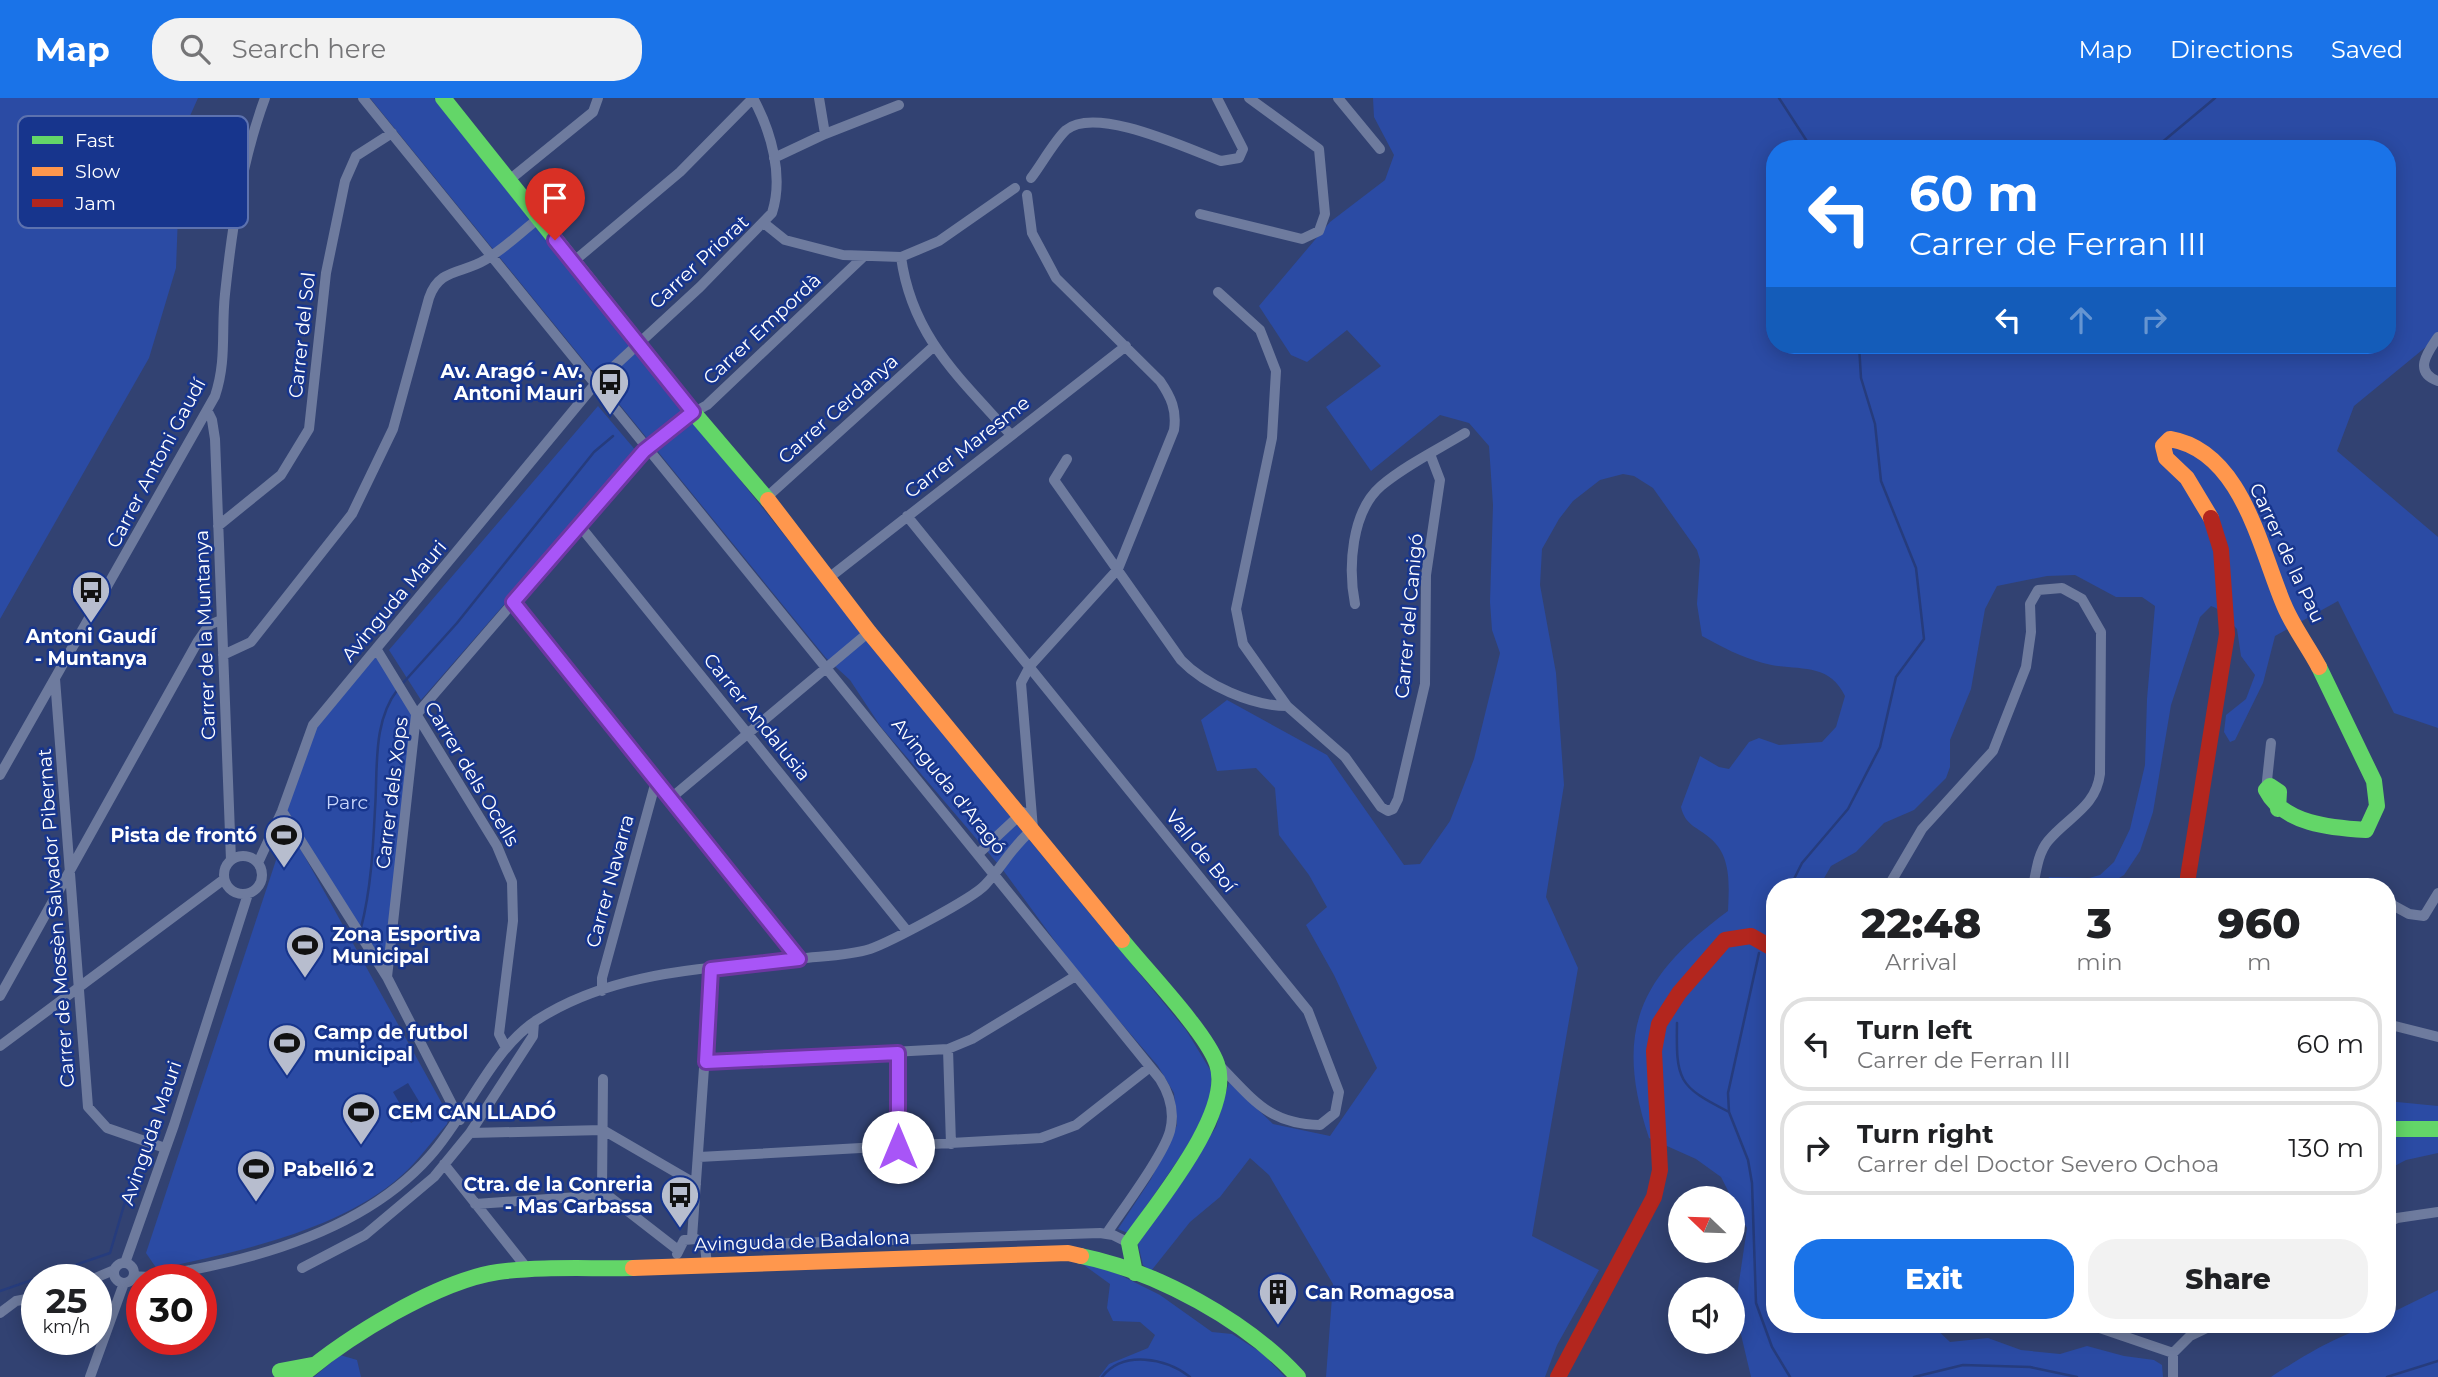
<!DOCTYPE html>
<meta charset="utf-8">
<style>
:root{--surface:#fff;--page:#f2f2f2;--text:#202124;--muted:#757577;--line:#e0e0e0;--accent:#1a73e8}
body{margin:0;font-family:Montserrat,sans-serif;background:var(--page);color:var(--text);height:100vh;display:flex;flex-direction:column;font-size:26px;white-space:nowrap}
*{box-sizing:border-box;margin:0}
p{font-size:23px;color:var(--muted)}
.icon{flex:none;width:38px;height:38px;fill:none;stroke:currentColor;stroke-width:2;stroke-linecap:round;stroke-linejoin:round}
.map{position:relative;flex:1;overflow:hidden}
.side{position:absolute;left:1766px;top:780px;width:630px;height:455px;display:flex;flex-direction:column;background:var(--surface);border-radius:28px;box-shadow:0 4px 18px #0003}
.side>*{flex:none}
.guide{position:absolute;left:1766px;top:42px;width:630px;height:214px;border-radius:28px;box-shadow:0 4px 18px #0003;background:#1a73e8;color:#fff;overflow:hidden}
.needle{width:46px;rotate:293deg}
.controls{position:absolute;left:1668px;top:1088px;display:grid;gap:14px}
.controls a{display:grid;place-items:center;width:77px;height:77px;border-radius:50%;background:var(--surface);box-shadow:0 4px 18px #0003;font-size:35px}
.speed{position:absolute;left:21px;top:1166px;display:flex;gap:14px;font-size:35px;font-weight:700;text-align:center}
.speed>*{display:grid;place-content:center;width:91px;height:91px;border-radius:50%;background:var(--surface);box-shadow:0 4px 18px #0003;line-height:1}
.speed small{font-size:18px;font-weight:400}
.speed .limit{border:10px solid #d22;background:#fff;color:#111}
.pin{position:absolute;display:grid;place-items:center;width:60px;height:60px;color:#fff;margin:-72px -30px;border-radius:50% 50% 50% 0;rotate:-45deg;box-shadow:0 0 7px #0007}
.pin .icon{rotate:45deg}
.me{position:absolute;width:77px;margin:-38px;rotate:0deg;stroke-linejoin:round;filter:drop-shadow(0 0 5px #0008)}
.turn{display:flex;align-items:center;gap:24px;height:147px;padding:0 28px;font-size:32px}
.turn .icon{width:91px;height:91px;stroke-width:2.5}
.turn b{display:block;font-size:49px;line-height:60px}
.lanes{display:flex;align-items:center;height:66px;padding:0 28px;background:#0003;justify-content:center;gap:35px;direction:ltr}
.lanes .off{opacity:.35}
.eta{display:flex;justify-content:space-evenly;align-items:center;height:119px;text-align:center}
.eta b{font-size:42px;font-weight:800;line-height:49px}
.button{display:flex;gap:14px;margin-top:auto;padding:14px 28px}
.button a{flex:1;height:80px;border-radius:28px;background:var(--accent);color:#fff;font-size:28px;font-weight:800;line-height:80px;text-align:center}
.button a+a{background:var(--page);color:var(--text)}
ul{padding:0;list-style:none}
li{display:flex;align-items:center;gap:21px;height:94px;margin:0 14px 10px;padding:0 14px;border:4px solid var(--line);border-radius:28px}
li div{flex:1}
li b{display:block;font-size:26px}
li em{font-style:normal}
header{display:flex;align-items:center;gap:42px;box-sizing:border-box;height:98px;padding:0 35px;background:var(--accent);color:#fff}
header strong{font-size:33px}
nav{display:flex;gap:38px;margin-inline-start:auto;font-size:24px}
.search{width:490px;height:63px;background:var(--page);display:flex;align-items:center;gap:18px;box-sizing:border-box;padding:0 24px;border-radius:28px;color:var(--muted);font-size:26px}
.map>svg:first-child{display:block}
.green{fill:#2b4ba4;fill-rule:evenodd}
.water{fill:#263c7d}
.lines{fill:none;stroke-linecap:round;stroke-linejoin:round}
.stream{stroke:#263c7d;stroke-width:2.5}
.street{stroke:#6e7b9e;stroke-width:10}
.fast{stroke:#63d668;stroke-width:16}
.slow{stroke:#ff974d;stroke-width:16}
.jam{stroke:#b3261e;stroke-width:16}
.route-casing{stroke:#6d37a1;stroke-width:18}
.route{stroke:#a855f7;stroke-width:12}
.labels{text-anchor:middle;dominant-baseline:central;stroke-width:5;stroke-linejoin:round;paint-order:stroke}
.street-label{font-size:19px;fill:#fff;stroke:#17358d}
.poi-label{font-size:19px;font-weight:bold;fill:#fff;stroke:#17358d;text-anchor:start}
.park-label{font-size:19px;fill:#c9d6fb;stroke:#17358d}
.key{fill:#17358d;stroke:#5d72af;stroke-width:2}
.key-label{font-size:19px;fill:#fff}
</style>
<header>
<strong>Map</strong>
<div class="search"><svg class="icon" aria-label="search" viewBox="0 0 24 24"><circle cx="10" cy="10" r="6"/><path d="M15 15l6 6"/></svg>Search here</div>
<nav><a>Map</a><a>Directions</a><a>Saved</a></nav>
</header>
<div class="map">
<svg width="2438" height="1279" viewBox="0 0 2438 1279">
<rect width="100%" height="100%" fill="#324272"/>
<path class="green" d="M0,0H198L181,38L176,170L149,260L0,521Z
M370,0H434L999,705L1186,932L1212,975L1208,1018L1128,1135L1118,1131L1151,1081L1177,1027L1174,995L1158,968L1079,876L1003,772L881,629L850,582L826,560Z
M1373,0H2438V239L2354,308L2337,353L2438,439V630L2394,615L2338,503L2275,538L2263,585L2235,642L2230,644L2224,634L2226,617L2246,601L2255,577L2241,558L2237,531L2216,510L2211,508L2200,519L2171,607L2153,714L2140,753L2124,777L2114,783L2092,782L2072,789H2044L2049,779L2089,780L2100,777L2114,764L2130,731L2145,667L2147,601L2155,508L2142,499H2116L2075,477L2047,478L1997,488L1985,511L1971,591L1950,642V669L1946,680L1914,712L1884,725L1856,754L1831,768L1819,789H1774V1227H1932L1950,1244L1988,1240L2021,1252L2060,1256L2087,1248L2124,1258L2154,1262L2162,1267L2163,1279H1751L1735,1211L1747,1130L1721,1079L1696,1061L1649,1040C1613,932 1640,878 1728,813C1729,788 1732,758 1710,740C1697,729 1685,727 1681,709L1700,658L1719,669L1729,671L1749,644L1759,640L1779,647L1822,644L1836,629L1845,598C1828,562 1794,574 1763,565C1741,559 1722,549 1702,538L1697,506L1700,462L1697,452L1653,390L1634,378L1623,376L1600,382L1573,403L1559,421L1542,451L1540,487L1556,575L1564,687L1546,799L1578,870L1532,1138L1599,1172L1557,1247L1545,1279H1326L1333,1186L1269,1077L1250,1060L1220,1099L1190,1124L1151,1173L1143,1167L1138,1146L1216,1029L1229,984L1273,1026L1330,1038L1377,970L1334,877L1306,827L1327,809L1309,777L1279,737L1275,690L1256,670L1217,673L1201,622L1227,602L1327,657L1404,767L1420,766L1450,723L1474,661L1500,555L1492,532L1490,504L1493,407L1489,348L1469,325L1440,317L1371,373L1326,309L1381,268L1347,232L1307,264L1291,257L1259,208L1330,124L1385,82L1394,57L1374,19ZM1774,51H2387V247H1774Z
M598,308L637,354L421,602L389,552Z
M377,552L416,617L387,879L282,713L313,627Z
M295,741L449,1018L447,1026C432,1043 418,1063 401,1078C339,1133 236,1154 157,1171L146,1155L282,744Z
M2387,1003L2438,1008V1055L2406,1062L2387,1072Z
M1077,1162L1118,1176L1160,1197L1212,1234L1232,1236L1262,1255L1285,1279H1099L1109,1266L1148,1250L1155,1237L1140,1224L1113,1223L1107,1210L1110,1186Z
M2438,1192V1279H2271C2302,1259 2351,1227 2387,1227V1217Z
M340,1257L357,1262L361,1279H314Z"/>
<path class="water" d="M408,985L426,1015L411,1025L393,994Z"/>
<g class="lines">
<path class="stream" d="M1779,0L1812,51
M2154,51L2215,0
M403,585L457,525L594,354L613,338
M1790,789L1802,765L1848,711L1880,649L1896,579L1924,541L1916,470L1881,383L1875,326L1861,280L1859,247
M361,830C371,791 373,751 375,711C378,671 372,624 398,591
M1769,837L1774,824
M1759,855L1728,995L1729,1014L1748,1062L1752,1085L1756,1205L1772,1249L1790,1279
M1677,925C1676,983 1678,988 1729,1014
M0,1193L110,1155L139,1056
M1102,1279C1123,1252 1166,1260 1190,1279
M1914,1279L1963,1267L2030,1269L2077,1279
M2387,1279L2438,1263"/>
<path class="street" d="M363,0L1160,981C1170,997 1175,1014 1170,1033C1163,1058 1123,1111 1107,1135
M819,0L825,36
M1338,0L1380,51
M774,60L825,36L899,7
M1031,80C1041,67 1055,42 1066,32C1096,7 1188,51 1221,63L1239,60L1243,51L1217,0
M508,83L593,14L598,0
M1200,116L1302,141L1319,133L1325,116L1319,51L1249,0
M765,126L785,142L843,157L901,159L939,143L1015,90
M901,159C912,239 960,280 1011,337
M573,164L680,74L753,0
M1218,194L1260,232L1276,273L1272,340L1236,511L1243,546L1287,608
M2438,239C2427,255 2413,274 2438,283
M207,312L212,322L215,341L231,762
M1067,361L1054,382L1181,562C1205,587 1252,608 1287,608L1345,659L1381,709L1388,713L1393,711L1398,701L1425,586L1426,477L1440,382L1430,356
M767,399L933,249
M907,418L1308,913L1339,994L1335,1015L1320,1027C1268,1026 1253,1001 1218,966
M218,428L281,377L309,331L326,175L345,83L356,58L392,35
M580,428L907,833
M830,479L1126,248
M513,504L799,861
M1355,506C1348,470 1351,414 1381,388C1406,367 1437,352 1465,335
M377,552L497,748L512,784L513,823L499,936L506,950
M223,557L251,544L352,416L393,331L429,200C439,170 462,176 485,162C504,151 521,134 538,121
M55,581L88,1009L107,1030L165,1050
M0,677L215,298C227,262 221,232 225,196C232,130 242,62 265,0
M2266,692L2271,645
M671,700L869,534
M282,713L387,879L460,1022
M978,756L1023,714
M224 777a19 19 0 1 1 38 0a19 19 0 1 1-38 0Z
M258,765L282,713L313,627L596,285L700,189L772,115C784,78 771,33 753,0
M1888,789L1922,731L1993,653L2026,569L2031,534L2030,506L2038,492L2062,490L2082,501L2101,534L2100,676C2096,709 2068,719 2048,743C2038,755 2036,774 2033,789
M2387,804L2409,816L2424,818L2438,795
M387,879L416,617L644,353L682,321L707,307L863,159
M602,893V880L656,683
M0,898L198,543L209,527L221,522
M2387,926L2438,939
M0,948L223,782
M948,951L951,1046
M707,964L948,951L972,941L1074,879
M603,981L602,1093L678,1152
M470,1035L603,1032L696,1086
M898,1049L899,955
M699,1059L1041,1040L1076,1027L1150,969
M444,1066L530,1174
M475,1106L607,1097
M2387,1125L2397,1120L2438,1114
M692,1140L711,871
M705,1148L1100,1135L1113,1137L1129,1145
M677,1156L684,1142L696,1141L705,1148L707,1167
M125,1165L174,1027L248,796
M114 1175a10 10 0 1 1 20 0a10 10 0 1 1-20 0Z
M302,1170L365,1137L434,1079L470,1035L533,938L534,924
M134,1178C153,1181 172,1175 191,1172C276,1156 371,1125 430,1058C467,1017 491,952 537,922C614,872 708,871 797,861C821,858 847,858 870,851C890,844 972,801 985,787C1003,768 1012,748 1033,731L1021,585L1030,568L1118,471L1174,332C1177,312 1171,299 1160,283L1056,180L1032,135L1027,97
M93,1181L114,1172
M0,1215L16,1203L37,1199
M2091,1227L2173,1255L2190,1238L2213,1227
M90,1279L124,1185
M2173,1279V1255"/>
<path class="fast" d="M443,0L693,314L768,402
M2278,711L2279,694L2270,688L2266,692C2283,726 2332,730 2366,732L2377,708L2374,683L2319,569
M1122,842C1145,871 1206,934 1217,966C1234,1014 1156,1106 1129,1145L1135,1175
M2387,1031H2438
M1081,1158C1156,1173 1247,1223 1298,1279
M280,1273L312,1267
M300,1279C347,1239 437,1183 498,1174C542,1168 589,1171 633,1170"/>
<path class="slow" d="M768,402L869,534L1122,842
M2211,420L2187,380L2166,360L2163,348L2170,341C2242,353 2260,451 2284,507C2293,529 2308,548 2319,569
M633,1170L1068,1155L1081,1158"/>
<path class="jam" d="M2189,789L2188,779L2227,536L2221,452L2211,420
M1558,1279L1654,1099L1660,1072L1654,953L1659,926L1679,895L1725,842L1751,838L1774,851"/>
</g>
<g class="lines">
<g class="route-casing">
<path id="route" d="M555,142L693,314L644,353L513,504L799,861L711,871L706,964L898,955V1049"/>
</g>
<use href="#route" class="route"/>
</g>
<defs>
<g id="bus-pin" transform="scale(2.0125)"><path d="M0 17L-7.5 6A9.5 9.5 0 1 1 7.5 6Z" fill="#b7bdce" stroke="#17358d"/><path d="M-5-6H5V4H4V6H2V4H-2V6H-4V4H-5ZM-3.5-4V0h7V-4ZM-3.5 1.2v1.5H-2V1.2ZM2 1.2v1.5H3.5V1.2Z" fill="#111"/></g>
<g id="stadium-pin" transform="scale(2.0125)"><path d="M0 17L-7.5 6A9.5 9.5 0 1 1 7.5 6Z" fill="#b7bdce" stroke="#17358d"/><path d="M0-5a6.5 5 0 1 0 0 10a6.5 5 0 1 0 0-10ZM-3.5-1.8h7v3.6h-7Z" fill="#111"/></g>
<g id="building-pin" transform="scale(2.0125)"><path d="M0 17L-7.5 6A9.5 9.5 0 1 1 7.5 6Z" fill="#b7bdce" stroke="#17358d"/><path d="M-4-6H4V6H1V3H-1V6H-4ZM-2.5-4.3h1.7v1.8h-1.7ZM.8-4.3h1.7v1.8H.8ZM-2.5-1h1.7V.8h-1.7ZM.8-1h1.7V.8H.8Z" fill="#111"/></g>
</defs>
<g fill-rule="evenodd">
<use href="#bus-pin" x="610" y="284"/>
<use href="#bus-pin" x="91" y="492"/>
<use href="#stadium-pin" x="284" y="737"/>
<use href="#stadium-pin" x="305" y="847"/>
<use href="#stadium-pin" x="287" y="945"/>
<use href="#stadium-pin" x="361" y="1014"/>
<use href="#stadium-pin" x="256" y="1071"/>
<use href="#bus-pin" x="680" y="1097"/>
<use href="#building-pin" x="1278" y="1194"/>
</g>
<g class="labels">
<g class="street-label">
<text transform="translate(699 164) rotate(-43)">Carrer Priorat</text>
<text transform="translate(762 231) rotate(-43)">Carrer Empordà</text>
<text transform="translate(302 237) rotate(-84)">Carrer del Sol</text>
<text transform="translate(838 311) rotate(-42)">Carrer Cerdanya</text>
<text transform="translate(967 349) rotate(-38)">Carrer Maresme</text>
<text transform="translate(156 365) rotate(-62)">Carrer Antoni Gaudí</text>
<text transform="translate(2287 455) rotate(65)">Carrer de la Pau</text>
<text transform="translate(394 503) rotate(-50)">Avinguda Mauri</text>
<text transform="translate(1409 518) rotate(-85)">Carrer del Canigó</text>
<text transform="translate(205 537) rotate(-92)">Carrer de la Muntanya</text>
<text transform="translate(757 619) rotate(51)">Carrer Andalusia</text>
<text transform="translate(472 676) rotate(59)">Carrer dels Ocells</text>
<text transform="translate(949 688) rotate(51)">Avinguda d'Aragó</text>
<text transform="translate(392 695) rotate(-83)">Carrer dels Xops</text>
<text transform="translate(1201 753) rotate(51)">Vall de Boí</text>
<text transform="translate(610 783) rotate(-75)">Carrer Navarra</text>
<text transform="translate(56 820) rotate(-94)">Carrer de Mossèn Salvador Pibernat</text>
<text transform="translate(151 1035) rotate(-71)">Avinguda Mauri</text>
<text transform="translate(802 1143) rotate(-2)">Avinguda de Badalona</text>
</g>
<g class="poi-label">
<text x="583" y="273" text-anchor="end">Av. Aragó - Av.<tspan x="583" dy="22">Antoni Mauri</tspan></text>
<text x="91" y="538" text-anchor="middle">Antoni Gaudí<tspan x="91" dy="22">- Muntanya</tspan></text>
<text x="257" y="737" text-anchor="end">Pista de frontó</text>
<text x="332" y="836">Zona Esportiva<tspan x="332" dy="22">Municipal</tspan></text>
<text x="314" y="934">Camp de futbol<tspan x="314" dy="22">municipal</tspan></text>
<text x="388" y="1014">CEM CAN LLADÓ</text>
<text x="283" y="1071">Pabelló 2</text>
<text x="653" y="1086" text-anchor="end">Ctra. de la Conreria<tspan x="653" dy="22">- Mas Carbassa</tspan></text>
<text x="1305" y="1194">Can Romagosa</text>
</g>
<g class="park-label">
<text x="347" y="704">Parc</text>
</g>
</g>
<rect x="18" y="18" width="230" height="112" rx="10" class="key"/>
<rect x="32" y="38" width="31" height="8" fill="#63d668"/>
<rect x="32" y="69" width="31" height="9" fill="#ff974d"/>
<rect x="32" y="101" width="31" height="8" fill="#b3261e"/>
<g class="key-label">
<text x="75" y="49">Fast</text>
<text x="75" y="80">Slow</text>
<text x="75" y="112">Jam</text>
</g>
</svg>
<div class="controls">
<a><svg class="needle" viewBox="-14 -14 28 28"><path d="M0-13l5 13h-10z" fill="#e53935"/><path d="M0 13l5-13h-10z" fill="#757577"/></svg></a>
<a><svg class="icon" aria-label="sound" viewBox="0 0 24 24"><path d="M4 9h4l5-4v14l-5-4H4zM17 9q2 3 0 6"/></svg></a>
</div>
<div class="speed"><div>25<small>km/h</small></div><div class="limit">30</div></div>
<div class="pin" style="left:555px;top:142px;background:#d93025"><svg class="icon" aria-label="arrive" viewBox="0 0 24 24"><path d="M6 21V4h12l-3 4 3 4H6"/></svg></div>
<svg class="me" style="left:898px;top:1049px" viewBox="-20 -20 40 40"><circle r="19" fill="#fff"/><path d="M0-13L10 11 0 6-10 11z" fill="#a855f7"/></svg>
<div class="guide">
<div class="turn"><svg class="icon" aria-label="left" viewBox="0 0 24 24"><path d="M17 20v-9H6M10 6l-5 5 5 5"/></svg><div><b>60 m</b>Carrer de Ferran III</div></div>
<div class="lanes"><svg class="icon" aria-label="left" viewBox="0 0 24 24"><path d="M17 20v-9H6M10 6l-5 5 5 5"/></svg><svg class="icon off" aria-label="ahead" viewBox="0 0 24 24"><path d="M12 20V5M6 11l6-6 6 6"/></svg><svg class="icon off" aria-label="right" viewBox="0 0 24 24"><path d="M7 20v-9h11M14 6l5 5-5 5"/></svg></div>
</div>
<section class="side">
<div class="eta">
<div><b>22:48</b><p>Arrival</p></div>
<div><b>3</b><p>min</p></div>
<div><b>960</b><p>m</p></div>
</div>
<ul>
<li><svg class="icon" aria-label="left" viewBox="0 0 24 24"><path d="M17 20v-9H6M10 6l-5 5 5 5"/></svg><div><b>Turn left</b><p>Carrer de Ferran III</p></div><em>60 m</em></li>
<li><svg class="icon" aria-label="right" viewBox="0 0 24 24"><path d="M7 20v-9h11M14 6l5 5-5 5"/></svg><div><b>Turn right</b><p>Carrer del Doctor Severo Ochoa</p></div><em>130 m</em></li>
</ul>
<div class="button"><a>Exit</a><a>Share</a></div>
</section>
</div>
